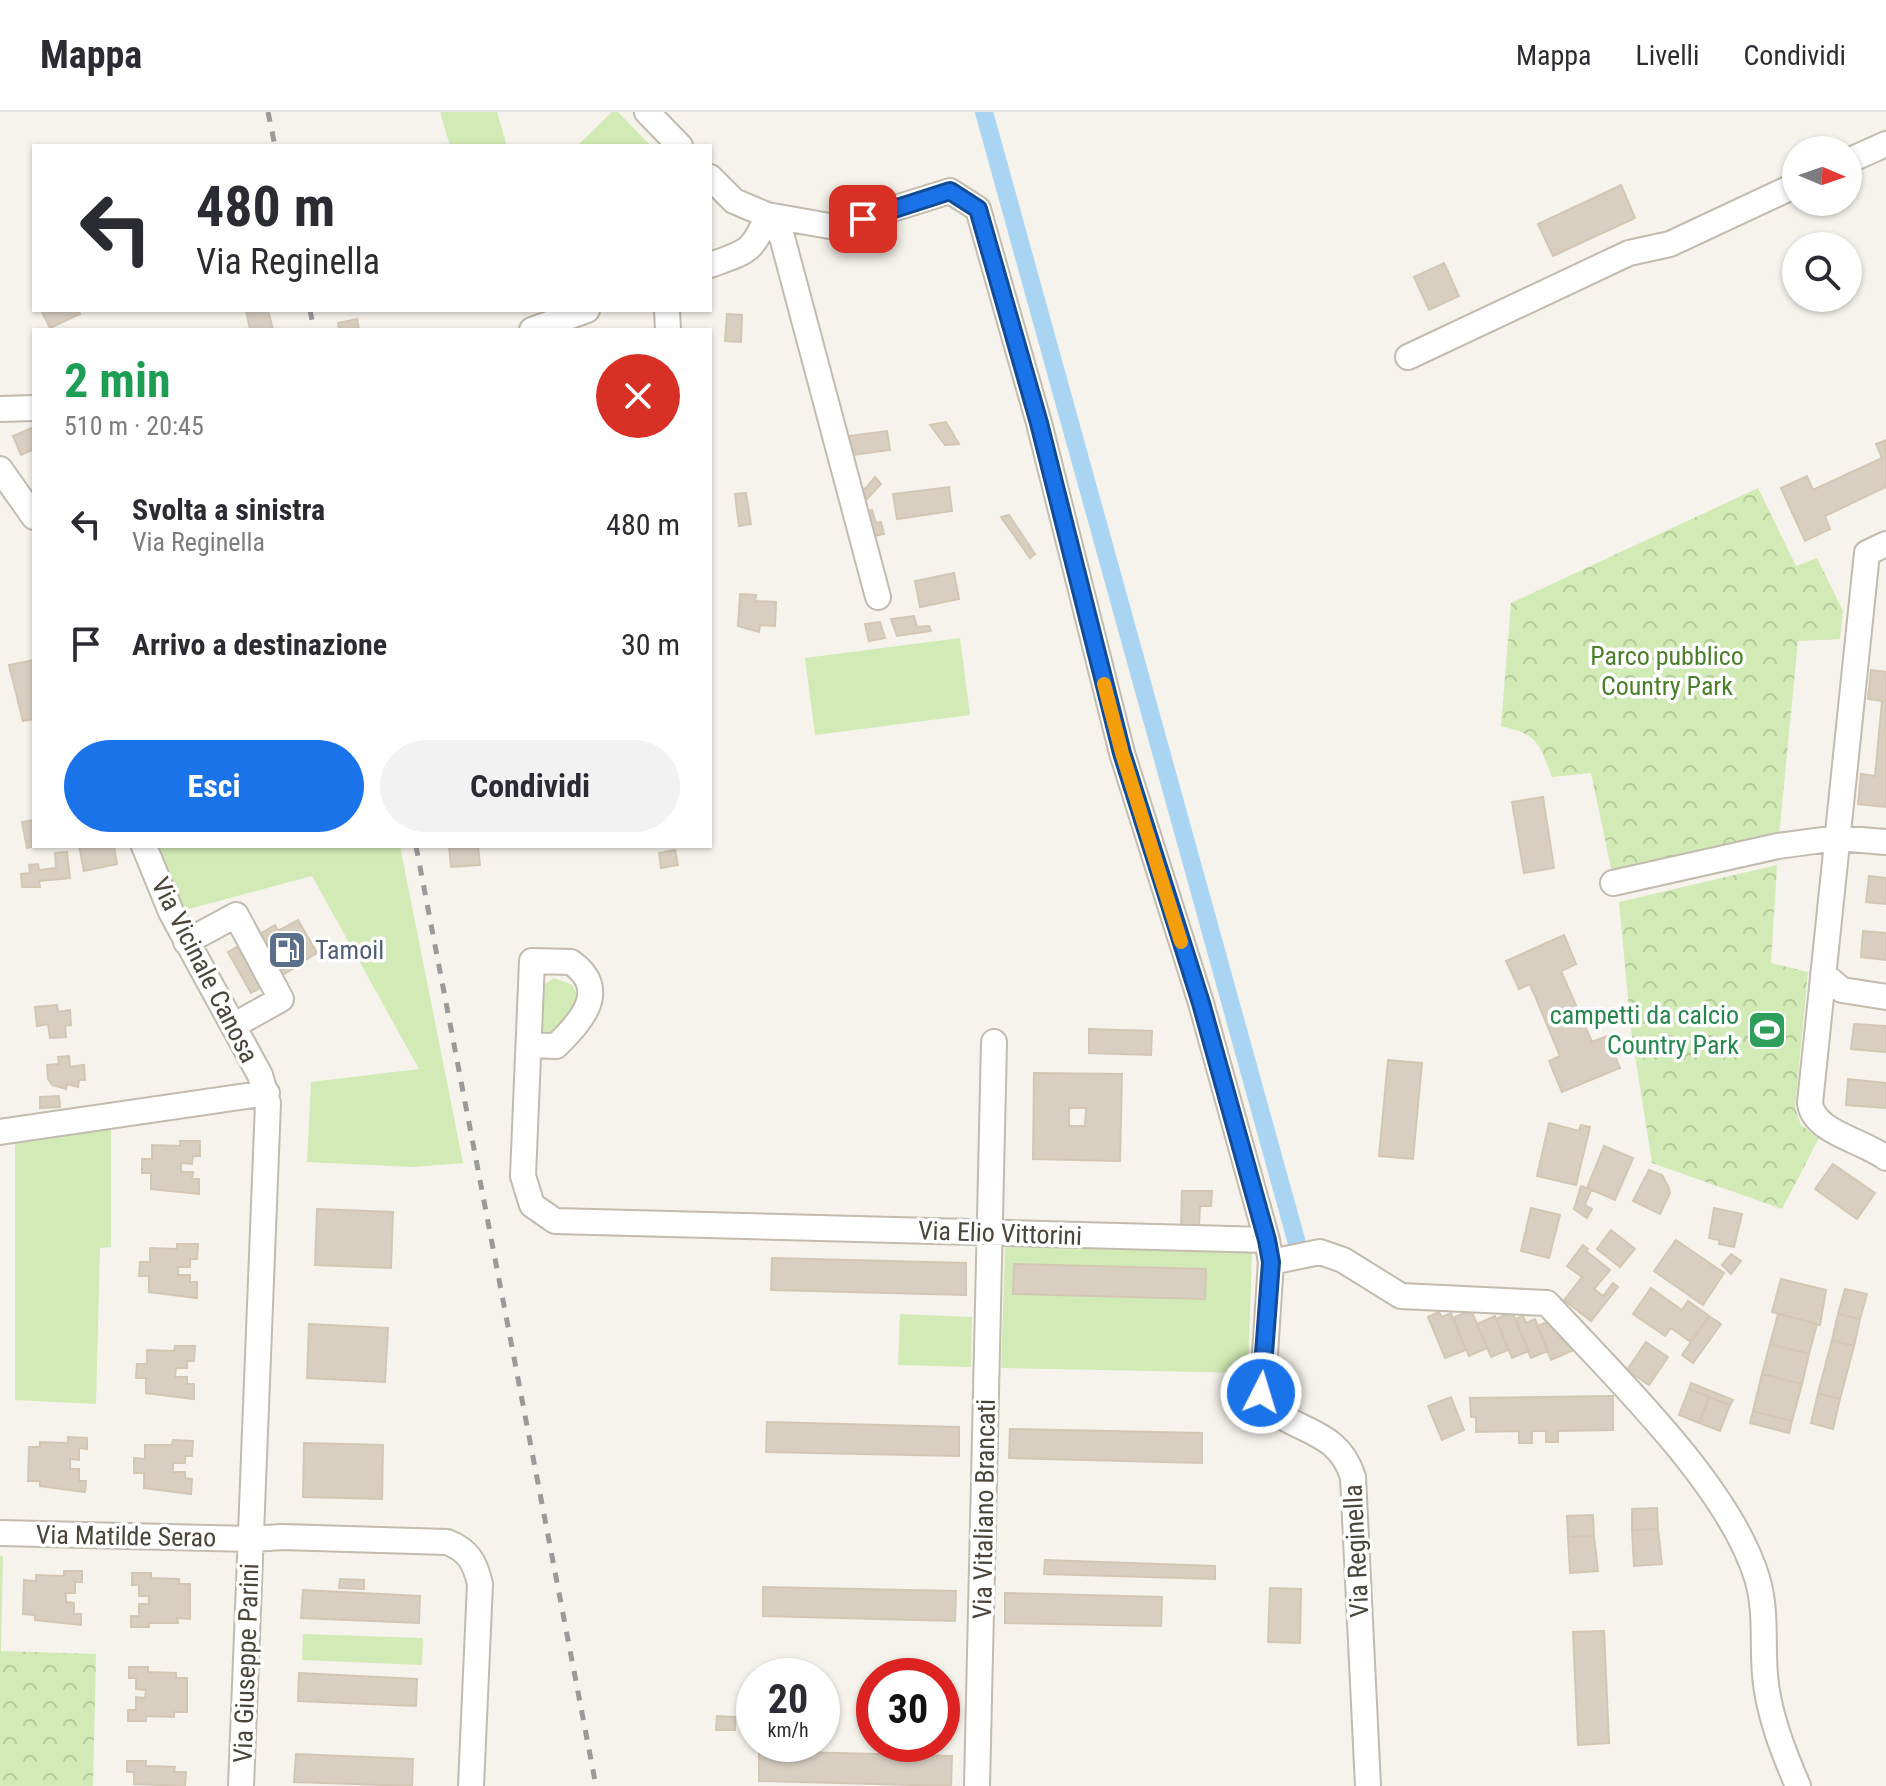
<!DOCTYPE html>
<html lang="it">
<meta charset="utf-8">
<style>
:root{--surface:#fff;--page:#f2f2f3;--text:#2b2b33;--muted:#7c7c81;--line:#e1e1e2;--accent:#1a73e8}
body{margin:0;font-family:"Roboto Condensed",sans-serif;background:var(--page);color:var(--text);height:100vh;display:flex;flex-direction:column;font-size:30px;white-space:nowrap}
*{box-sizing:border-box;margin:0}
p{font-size:26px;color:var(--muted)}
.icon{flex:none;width:44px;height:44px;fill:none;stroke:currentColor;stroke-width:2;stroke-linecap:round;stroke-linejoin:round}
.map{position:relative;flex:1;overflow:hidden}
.details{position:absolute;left:32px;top:216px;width:680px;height:520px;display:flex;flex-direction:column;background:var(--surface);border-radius:0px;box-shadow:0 2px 6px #0004}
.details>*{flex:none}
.guide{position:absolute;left:32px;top:32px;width:680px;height:168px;border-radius:0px;box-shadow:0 2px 6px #0004;background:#fff;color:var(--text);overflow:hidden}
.needle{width:52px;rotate:92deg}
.controls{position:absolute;left:1782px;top:24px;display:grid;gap:16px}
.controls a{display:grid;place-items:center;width:80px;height:80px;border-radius:50%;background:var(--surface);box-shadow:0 2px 6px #0004;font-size:40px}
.speed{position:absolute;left:736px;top:1546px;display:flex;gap:16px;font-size:40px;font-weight:700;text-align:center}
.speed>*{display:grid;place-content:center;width:104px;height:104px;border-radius:50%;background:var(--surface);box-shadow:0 2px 6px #0004;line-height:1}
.speed small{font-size:20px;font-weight:400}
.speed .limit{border:12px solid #d22;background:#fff;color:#111}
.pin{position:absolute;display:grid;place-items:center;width:68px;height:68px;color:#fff;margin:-34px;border-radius:16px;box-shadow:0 4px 12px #0006}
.me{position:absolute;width:88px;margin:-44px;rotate:5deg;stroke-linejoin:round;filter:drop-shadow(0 0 6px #0008)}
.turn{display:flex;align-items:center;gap:28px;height:168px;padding:0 32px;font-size:36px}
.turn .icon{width:104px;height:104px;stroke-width:2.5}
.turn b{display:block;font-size:56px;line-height:68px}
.round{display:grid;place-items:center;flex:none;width:84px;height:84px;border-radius:42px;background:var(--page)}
.overview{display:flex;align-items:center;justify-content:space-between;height:136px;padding:0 32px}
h1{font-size:48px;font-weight:700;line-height:60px;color:#1e9e55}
.action{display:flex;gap:16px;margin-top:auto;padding:16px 32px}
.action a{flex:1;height:92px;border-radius:48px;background:var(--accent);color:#fff;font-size:32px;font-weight:700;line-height:92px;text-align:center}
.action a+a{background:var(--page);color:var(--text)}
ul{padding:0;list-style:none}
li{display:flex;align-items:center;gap:24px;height:120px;padding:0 32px}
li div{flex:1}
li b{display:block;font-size:30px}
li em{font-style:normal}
header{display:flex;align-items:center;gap:48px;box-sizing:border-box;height:112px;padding:0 40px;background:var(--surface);border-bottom:2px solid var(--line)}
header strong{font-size:38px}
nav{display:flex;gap:44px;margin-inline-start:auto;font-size:28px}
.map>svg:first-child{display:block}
.grass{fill:#d2eab5}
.forest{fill:url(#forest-crowns)}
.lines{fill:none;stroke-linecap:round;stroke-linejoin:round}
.canal{stroke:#a9d4f2;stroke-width:18}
.building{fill:#d8cfc1;stroke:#d3c7b4;stroke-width:2;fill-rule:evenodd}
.minor-casing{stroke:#c2bbae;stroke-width:28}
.minor{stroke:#fff;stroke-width:24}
.rail{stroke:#9a9a9a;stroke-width:5;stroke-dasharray:10 10;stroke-linecap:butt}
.route-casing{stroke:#114b97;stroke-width:20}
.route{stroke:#1a73e8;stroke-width:14}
.slow{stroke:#f59e0b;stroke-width:14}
.labels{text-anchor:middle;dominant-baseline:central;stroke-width:7;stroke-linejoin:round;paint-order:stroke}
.park-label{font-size:26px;fill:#4a7f2a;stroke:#fff}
.service-label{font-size:26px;fill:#4e5e75;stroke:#fff;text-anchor:start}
.street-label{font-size:26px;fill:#4b4439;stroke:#fff}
.leisure-label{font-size:26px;fill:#27864d;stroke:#fff;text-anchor:end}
</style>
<header>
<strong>Mappa</strong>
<nav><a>Mappa</a><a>Livelli</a><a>Condividi</a></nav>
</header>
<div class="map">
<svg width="1886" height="1674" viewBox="0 0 1886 1674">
<defs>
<pattern id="forest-crowns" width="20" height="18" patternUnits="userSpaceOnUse" patternTransform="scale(2)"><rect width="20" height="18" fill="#d2eab5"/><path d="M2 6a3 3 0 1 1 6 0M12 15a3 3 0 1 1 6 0" fill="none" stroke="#b6ca9c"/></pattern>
</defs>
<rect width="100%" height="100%" fill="#f6f3ec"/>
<path class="grass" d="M440,0H497L507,34H450Z
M612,0H618L651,34H577Z
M960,526L970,603L815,623L805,546Z
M158,734H400L463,1051L413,1055L307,1050L311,970L419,957L312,764L185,798Z
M554,866L573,873L578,886L573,899L546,924L538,920L541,875Z
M111,1014V1135L100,1136L96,1292L15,1288V1028Z
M1005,1135L1252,1140L1248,1261L1001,1256Z
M900,1202L972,1205L971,1255L898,1253Z
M303,1522L423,1526L422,1553L302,1548Z"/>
<path class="forest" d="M1758,376L1796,454L1817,446L1843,499L1840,527L1798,529L1779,724L1613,765L1591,661L1552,665C1538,630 1539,623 1501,614L1511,491Z
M1777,753L1771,851L1808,860L1795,996L1801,1013L1819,1026L1782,1097L1652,1051L1631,918L1619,790Z
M0,1444H3L1,1539L96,1542L93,1674H0Z"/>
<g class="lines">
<path class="canal" d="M984,0L1298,1135"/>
</g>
<path class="building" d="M1621,73L1635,106L1553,144L1538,112Z
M1444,151L1459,184L1429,198L1414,165Z
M41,198H78L80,202L50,216Z
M246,198H268L273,218H250Z
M727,202L742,203L741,230L725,229Z
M357,207L359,218H339L338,211Z
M946,310L959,332L945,333L930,313Z
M34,315V337L21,343L13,324Z
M887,319L890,338L846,344L841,325Z
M1886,328V375L1825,404L1830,417L1805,429L1781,376L1807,364L1813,378L1882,346L1876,332Z
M875,365L881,372L866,388L860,389L857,378L866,376Z
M949,375L952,399L897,407L893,382Z
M746,381L751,412L739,414L735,382Z
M872,398L876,411L881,410L884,422L869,425L862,400Z
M1009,403L1035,442L1030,446L1001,405Z
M954,461L959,487L920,495L915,469Z
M740,482L756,483L755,489L776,490L775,514L760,513L759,520L738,514Z
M914,504L917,515L929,514L931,519L897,524L891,507Z
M880,510L885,526L869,529L865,512Z
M34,548V607L23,609L9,553Z
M1871,558L1886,560V695L1858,692L1861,662L1875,664L1882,589L1868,587Z
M1543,685L1554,756L1524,761L1512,690Z
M34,708L36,734L27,736L22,710Z
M79,734H114L117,752L84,759Z
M449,734H478L480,753L451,755Z
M675,738L678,753L661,756L659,741Z
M67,740L70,766L39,769L40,775H22L21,762L30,761L29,753L38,752L39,758L56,756L55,741Z
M1869,764L1886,766V792L1866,790Z
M298,808L317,841L297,853L278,819Z
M275,813L298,854L251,881L228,840Z
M1863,819L1886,821V848L1861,845Z
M1564,823L1576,852L1561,859L1592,930L1607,924L1620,956L1562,980L1549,949L1560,944L1530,872L1519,877L1506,849Z
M57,893L58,900L70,898L71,913L65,914L66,925L50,926L48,912L37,914L35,895Z
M1854,912L1886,914V940L1851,937Z
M1089,917L1152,919L1151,943L1089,941Z
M69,944L70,955L84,953L85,968H79L78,975L67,972L66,977L52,973L48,967L47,953L59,952L58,945Z
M1388,948L1422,951L1413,1047L1379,1044Z
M1034,961L1122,962L1120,1049L1033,1047ZM1069,996H1086L1085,1014H1069Z
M1848,967L1886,971V996L1846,993Z
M59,984L60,995L40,996V985Z
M1549,1011L1579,1019L1581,1013L1590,1015L1576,1073L1537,1064Z
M180,1029H200V1044H193L192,1052L181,1051V1060H193L192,1067H199V1082L151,1077V1061H142V1047H152V1033L180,1034Z
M1604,1034L1633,1046L1615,1088L1587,1076Z
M1833,1052L1875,1081L1857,1107L1815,1077Z
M1649,1058L1662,1063L1668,1074L1670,1081L1660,1102L1633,1089Z
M1581,1074L1591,1078L1585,1093L1592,1097L1587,1106L1574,1097Z
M1182,1079H1212L1211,1094H1200L1199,1117H1181Z
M1531,1096L1560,1103L1549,1146L1521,1139Z
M1714,1096L1742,1102L1734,1135L1719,1132V1128L1709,1126Z
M317,1097L393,1100L391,1156L315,1153Z
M1611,1118L1635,1137L1620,1155L1597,1137Z
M1676,1128L1724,1161L1703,1193L1654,1159Z
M177,1132H198L197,1147H190V1155H178V1163H190V1170H197V1186L149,1180V1164H139L140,1150H150V1136L177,1137Z
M1583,1133L1588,1137L1586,1139L1610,1158L1594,1177L1603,1184L1613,1171L1618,1175L1591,1209L1564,1188L1582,1165L1567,1154Z
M1731,1142L1741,1149L1731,1162L1722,1153Z
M772,1146L966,1151V1183L771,1178Z
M1014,1152L1206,1157L1205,1187L1013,1182Z
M1781,1167L1826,1178L1820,1213L1772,1200Z
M1651,1176L1682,1198L1688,1189L1709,1204L1691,1230L1671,1216L1665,1224L1633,1202Z
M1845,1177L1867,1182L1860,1207L1838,1202Z
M1471,1198L1487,1236L1469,1244L1453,1206Z
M1439,1200L1442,1205L1451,1201L1466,1238L1445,1246L1428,1205Z
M1512,1200L1529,1239L1512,1246L1496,1207Z
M1778,1202L1817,1212L1809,1242L1770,1232Z
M1838,1202L1860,1207L1854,1234L1832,1228Z
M1495,1204L1508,1238L1491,1245L1477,1212Z
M1523,1204L1526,1211L1535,1207L1548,1239L1531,1246L1515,1207Z
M1709,1204L1721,1212L1693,1251L1682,1243Z
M1550,1209L1555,1221L1558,1220L1574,1238L1551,1248L1537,1214Z
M309,1212L388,1216L385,1270L307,1266Z
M1832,1228L1854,1234L1840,1287L1818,1281Z
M1646,1230L1668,1245L1649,1273L1627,1258Z
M1770,1232L1809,1242L1802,1272L1762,1262Z
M175,1234H195L194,1249H187V1256H176L175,1265H187V1272H194V1287L146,1281V1266H136L137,1252H147V1238L174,1239Z
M1762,1262L1802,1272L1792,1309L1753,1299Z
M1691,1271L1733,1288L1730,1293L1689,1277Z
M1689,1277L1709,1285L1699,1311L1679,1303Z
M1818,1281L1840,1287L1833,1317L1811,1311Z
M1613,1284V1318L1558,1319V1330H1546V1319H1532V1331H1519V1319L1476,1320V1305H1471L1470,1286Z
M1451,1285L1464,1318L1442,1328L1428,1294Z
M1709,1285L1730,1293L1720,1319L1699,1311Z
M1753,1299L1792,1309L1789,1321L1750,1311Z
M767,1310L959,1315V1344L766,1340Z
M1010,1317L1202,1321V1351L1009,1346Z
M68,1325L87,1326V1337L79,1336V1348L70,1347V1357H79V1369H86L85,1380L40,1374V1369H28L29,1335H40V1330L68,1331Z
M173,1328L193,1329L192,1344H185V1351H173V1360H185V1366L192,1367L191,1382L144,1376V1361H134V1346L145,1347V1333H172Z
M304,1331L383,1333L382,1387L303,1385Z
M1657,1396L1658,1417L1632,1418V1397Z
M1593,1403L1594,1424L1568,1425L1567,1404Z
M1658,1417L1662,1452L1634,1454L1632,1418Z
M1594,1424L1598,1459L1570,1461L1568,1425Z
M1045,1448L1215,1454V1467L1044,1462Z
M64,1459H82V1470H75V1481H66V1490L74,1491V1502H81V1513L35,1508V1503L23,1502L24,1468L36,1469V1463L64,1464Z
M132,1461H151V1466L179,1467V1472H190V1507L177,1506L178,1511H149V1515H131V1504H139V1492H149V1484H139V1473H132Z
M340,1467L364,1468V1477L339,1476Z
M763,1475L956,1479L955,1509L763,1504Z
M1270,1476L1301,1477L1300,1531L1268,1530Z
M303,1478L420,1484L419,1511L301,1506Z
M1005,1481L1162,1485L1161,1514L1005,1511Z
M1604,1519L1609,1631L1578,1633L1573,1520Z
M129,1555H148V1560L176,1561V1566H187V1600H174V1605L146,1604V1609H128V1598H136V1585L145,1586L146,1578L136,1577V1566H129Z
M299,1561L417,1567L416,1594L298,1589Z
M717,1604L735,1605V1618H716Z
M759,1639L952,1644L951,1674L759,1669Z
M296,1642L413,1647L412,1674L294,1670Z
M127,1649H146V1654L175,1655L174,1660H186L185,1674L134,1672V1660H127Z"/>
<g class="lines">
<g class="minor-casing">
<path id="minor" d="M647,0L680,34
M1848,49L1886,32
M710,65L734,89L767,103L835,115L950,79L978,97L1039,311L1122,641L1201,891L1267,1128L1271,1150L1262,1288C1292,1322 1337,1314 1353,1365L1368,1674
M767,103L782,125L878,485
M710,153C746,140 754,140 767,103
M667,198L668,218
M532,218L587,198
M1408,245L1629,141L1670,132L1796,73
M0,297L34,296
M0,357L34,405
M1886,432L1867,441L1810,991C1813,1020 1864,1029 1886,1046
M144,734L171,800L260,963L268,991L241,1674
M1613,771L1778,734L1837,726L1886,730
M186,830L236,803L281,887L233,914
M1823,862L1842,878L1886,885
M529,933L556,934C580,911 611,878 571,850L532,849L523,1064L532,1093L555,1109L1267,1128
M0,1020L267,981
M1271,1150L1320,1140L1343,1148L1401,1184L1547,1191C1613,1263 1729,1373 1757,1466C1767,1500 1762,1529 1765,1563C1768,1601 1783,1639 1798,1674
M0,1421L252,1427L282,1425L447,1430C468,1438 475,1450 480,1472L471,1674
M977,1674L994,930"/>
</g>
<use href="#minor" class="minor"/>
<path class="rail" d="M268,0L275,34
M310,198L314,218
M416,734L596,1674"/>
</g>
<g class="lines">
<g class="route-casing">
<path id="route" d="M863,107L950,79L978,97L1039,311L1122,641L1201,891L1267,1128L1271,1150L1261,1281"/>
</g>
<use href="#route" class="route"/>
<path class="slow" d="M1104,572L1122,641L1181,830"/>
</g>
<defs>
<g id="fuel-square" transform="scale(2)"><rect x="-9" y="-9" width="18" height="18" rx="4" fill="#5c6f8a" stroke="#fff"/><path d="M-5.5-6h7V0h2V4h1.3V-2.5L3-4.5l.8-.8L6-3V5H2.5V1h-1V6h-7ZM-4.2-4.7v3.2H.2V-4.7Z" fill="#fff"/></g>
<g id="stadium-square" transform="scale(2)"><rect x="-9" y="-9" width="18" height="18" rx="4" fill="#2e9e5b" stroke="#fff"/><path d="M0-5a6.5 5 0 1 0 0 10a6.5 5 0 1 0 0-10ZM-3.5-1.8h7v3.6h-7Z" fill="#fff"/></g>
</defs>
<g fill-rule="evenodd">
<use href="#fuel-square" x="287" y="838"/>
<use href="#stadium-square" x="1767" y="918"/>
</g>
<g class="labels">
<g class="park-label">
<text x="1667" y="544">Parco pubblico<tspan x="1667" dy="30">Country Park</tspan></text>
</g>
<g class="service-label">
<text x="315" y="838">Tamoil</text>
</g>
<g class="street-label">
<text transform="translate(205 858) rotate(63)">Via Vicinale Canosa</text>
<text transform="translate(1000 1121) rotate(2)">Via Elio Vittorini</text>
<text transform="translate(984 1397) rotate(-89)">Via Vitaliano Brancati</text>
<text transform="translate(126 1424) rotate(1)">Via Matilde Serao</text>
<text transform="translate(1356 1439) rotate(-93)">Via Reginella</text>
<text transform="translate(246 1551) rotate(-88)">Via Giuseppe Parini</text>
</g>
<g class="leisure-label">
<text x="1739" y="903">campetti da calcio<tspan x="1739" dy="30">Country Park</tspan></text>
</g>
</g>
</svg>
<div class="controls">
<a><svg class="needle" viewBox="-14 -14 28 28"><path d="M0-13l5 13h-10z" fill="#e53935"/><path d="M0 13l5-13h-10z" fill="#7c7c81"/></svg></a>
<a><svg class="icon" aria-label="search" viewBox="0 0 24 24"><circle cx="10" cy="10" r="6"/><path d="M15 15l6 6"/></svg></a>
</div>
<div class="speed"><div>20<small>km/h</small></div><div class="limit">30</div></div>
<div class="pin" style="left:863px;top:107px;background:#d93025"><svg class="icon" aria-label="arrive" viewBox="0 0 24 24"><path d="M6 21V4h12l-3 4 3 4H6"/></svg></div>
<svg class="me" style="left:1261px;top:1281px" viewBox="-20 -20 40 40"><circle r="17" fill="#1a73e8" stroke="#fff" stroke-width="3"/><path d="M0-11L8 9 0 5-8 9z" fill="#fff"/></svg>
<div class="guide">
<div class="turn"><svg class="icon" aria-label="left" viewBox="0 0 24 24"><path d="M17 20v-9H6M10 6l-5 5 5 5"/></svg><div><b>480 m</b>Via Reginella</div></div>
</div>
<section class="details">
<div class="overview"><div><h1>2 min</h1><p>510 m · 20:45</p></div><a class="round" style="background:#d93025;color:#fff"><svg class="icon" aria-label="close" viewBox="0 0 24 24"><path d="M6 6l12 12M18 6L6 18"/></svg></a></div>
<ul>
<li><svg class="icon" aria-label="left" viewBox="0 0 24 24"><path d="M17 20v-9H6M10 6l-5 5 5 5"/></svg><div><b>Svolta a sinistra</b><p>Via Reginella</p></div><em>480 m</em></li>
<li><svg class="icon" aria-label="arrive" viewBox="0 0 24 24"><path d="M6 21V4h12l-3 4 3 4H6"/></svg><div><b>Arrivo a destinazione</b></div><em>30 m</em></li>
</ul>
<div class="action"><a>Esci</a><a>Condividi</a></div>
</section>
</div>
